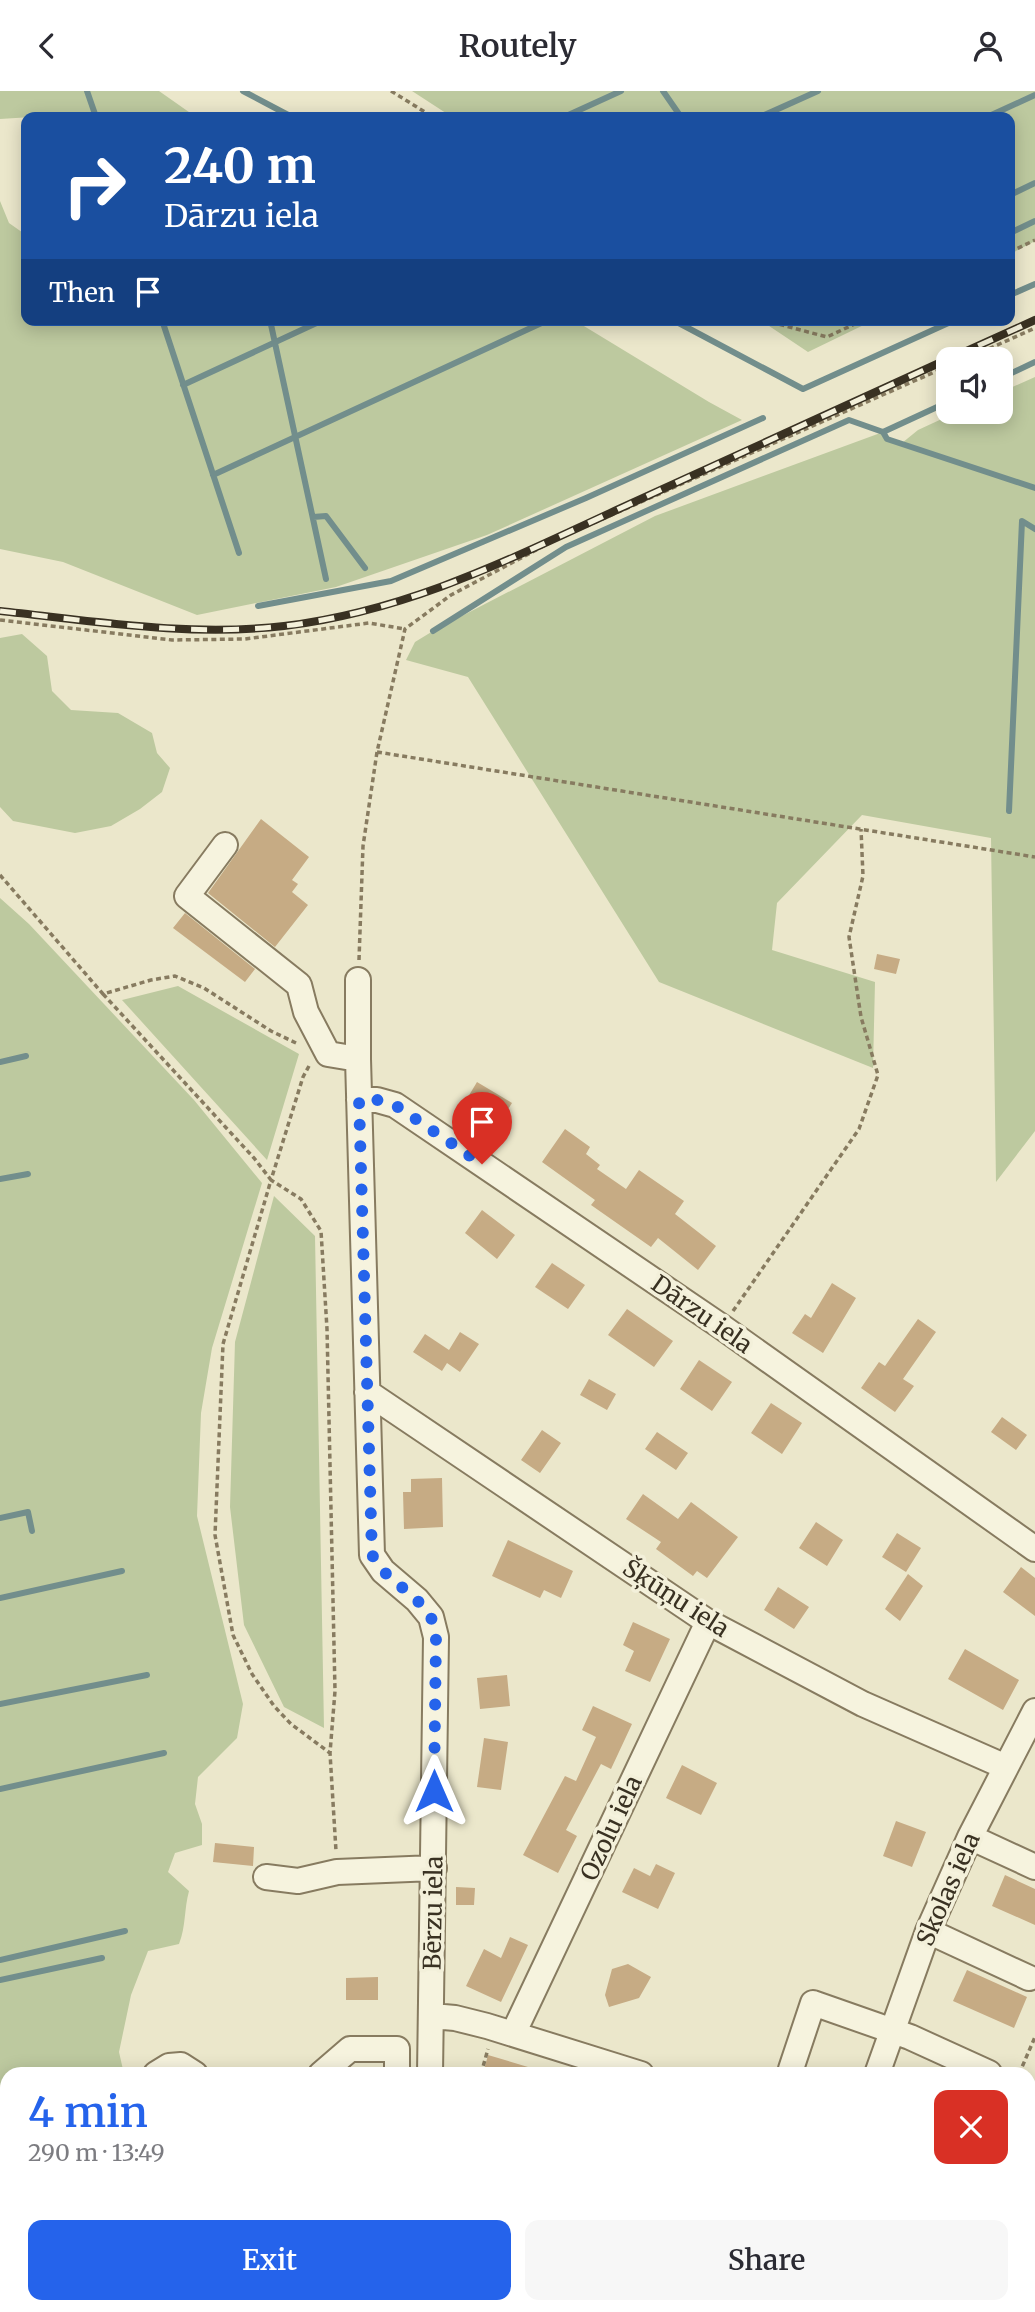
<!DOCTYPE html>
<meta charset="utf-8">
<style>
:root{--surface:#fff;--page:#f7f7f7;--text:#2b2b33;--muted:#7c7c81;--accent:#2563eb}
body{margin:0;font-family:Merriweather,serif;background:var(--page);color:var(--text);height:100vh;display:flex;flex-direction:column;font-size:26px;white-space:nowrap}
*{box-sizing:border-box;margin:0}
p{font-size:23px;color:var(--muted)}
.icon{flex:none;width:38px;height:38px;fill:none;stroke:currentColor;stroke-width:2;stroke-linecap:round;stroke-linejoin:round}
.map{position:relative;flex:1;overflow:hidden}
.sheet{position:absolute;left:0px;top:1976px;width:1036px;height:247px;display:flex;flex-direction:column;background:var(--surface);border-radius:21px 21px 0 0;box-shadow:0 4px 18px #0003}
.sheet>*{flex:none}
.hud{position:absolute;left:21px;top:21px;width:994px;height:214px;border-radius:14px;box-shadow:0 4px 18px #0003;background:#1a4fa0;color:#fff;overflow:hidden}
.buttons{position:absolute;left:936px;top:256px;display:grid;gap:14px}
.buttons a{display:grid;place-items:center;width:77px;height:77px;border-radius:14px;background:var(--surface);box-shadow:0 4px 18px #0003;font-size:35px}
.pin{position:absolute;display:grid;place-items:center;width:60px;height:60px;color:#fff;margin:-72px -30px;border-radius:50% 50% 50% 0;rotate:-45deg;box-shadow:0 0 7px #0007}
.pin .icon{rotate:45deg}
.me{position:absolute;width:77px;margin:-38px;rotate:0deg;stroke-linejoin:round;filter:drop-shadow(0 0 5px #0008)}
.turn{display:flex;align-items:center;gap:24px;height:147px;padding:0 28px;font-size:32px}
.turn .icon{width:91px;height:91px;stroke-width:2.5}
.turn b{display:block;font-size:49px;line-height:60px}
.then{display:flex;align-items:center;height:66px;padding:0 28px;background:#0003;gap:14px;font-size:26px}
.round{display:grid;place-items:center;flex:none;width:74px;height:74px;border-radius:14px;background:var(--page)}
.summary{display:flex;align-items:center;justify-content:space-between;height:119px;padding:0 28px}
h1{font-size:42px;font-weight:600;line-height:52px;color:var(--accent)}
.button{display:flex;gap:14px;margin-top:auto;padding:14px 28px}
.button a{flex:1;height:80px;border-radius:14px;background:var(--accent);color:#fff;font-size:28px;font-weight:600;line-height:80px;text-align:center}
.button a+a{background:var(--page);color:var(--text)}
header{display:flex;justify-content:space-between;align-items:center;height:91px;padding:0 28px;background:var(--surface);font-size:32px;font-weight:600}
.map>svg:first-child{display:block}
.green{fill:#bdc99f}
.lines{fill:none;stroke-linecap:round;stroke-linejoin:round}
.stream{stroke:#728e8c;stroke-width:6}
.building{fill:#c6ab84}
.minor-casing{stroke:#877b60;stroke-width:28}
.path{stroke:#877b60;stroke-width:3.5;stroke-dasharray:5 3.5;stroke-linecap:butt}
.minor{stroke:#f6f3de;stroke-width:24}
.rail-casing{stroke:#393122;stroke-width:8}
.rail{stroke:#f3f0da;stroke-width:5;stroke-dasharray:16;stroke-linecap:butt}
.route{stroke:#2563eb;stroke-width:12;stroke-dasharray:0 21.6}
.labels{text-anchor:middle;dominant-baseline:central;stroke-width:7;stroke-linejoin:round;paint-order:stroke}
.street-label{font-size:24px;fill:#393122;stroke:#f3f0da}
</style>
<header><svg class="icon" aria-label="back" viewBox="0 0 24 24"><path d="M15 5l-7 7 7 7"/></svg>Routely<svg class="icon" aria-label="person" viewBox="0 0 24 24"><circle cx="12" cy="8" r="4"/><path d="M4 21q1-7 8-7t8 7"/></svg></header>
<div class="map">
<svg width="1035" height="2221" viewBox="0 0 1035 2221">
<rect width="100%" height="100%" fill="#ebe7cb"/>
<path class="green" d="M0,0H159L196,26L47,25L0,28Z
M412,0H1035V150L1010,163V26H452Z
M0,110L9,132L26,144V229H574L709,311L742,329L487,444L336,496L197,524L63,471L0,458Z
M760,229H874L808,261Z
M1035,286V1040L996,1091L991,747L862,724L777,812L772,859L875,891L873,977L659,891L468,586L406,569L415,551L433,540L655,425L883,341L887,347L902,352L918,339L959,320H1001V301Z
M22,543L47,565L52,600L71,619L118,622L152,642L157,662L170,677L162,701L140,718L111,735L75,742L13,730L0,716V547Z
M0,807L29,833L194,1009L262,1092L212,1257L201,1322L197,1425L243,1613L237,1647L198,1686L195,1713L202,1733V1754L175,1762L168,1781L189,1800C184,1818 186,1835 179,1853L148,1860L131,1904L119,1961L124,1983H7V1992L0,1994Z
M178,895L299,963L267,1069L122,909Z
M274,1105L315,1145L324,1637L284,1616L244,1534L230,1416L235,1251Z"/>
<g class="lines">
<path class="stream" d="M87,0L96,26
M243,0L292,26
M663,0L681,26
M564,26L621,0
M760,26L818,0
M987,26L1035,4
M1010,104L1035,92
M1010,142L1035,130
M1010,204L1035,193
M162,229L239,462
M270,229L326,488
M673,229L803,298L955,229
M1001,287L1035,271
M183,294L323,229
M883,341L887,348L1035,397
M213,384L548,229
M313,426L326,425L365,477
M258,515L391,490L586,407L763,327
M433,540L566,456L849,329L883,341L948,311
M1009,720L1022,430L1035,438
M0,971L26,965
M0,1088L28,1083
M0,1427L28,1421L32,1440
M0,1507L122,1480
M0,1613L147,1584
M0,1698L164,1662
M0,1869L125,1840
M0,1889L102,1867"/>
</g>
<path class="building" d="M261,728L309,766L292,789L298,793L292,801L308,814L275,856L208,802Z
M185,822L255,878L245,891L173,837Z
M877,863L900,868L896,883L874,878Z
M477,991L512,1012L493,1042L459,1021Z
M565,1038L590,1056L586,1063L600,1074L597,1078L626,1098L639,1079L684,1110L675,1123L716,1155L698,1179L658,1147L651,1156L591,1114L595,1109L542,1071Z
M482,1119L515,1144L497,1168L465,1142Z
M552,1172L585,1194L568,1218L535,1196Z
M832,1192L856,1207L823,1262L792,1242L805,1223L811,1227Z
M627,1218L673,1250L654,1276L608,1244Z
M918,1228L936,1241L903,1288L914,1295L895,1321L861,1297L879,1271L885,1275Z
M460,1241L479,1253L460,1281L447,1272L442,1280L413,1261L425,1243L449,1259Z
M699,1269L732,1291L712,1320L680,1298Z
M589,1288L616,1303L607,1319L580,1304Z
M771,1312L802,1332L782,1363L751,1342Z
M1002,1326L1027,1344L1016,1359L991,1341Z
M542,1339L561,1352L540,1382L521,1369Z
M657,1341L688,1362L676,1379L645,1358Z
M442,1387L443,1436L404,1438L403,1401H411V1388Z
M643,1403L678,1428L691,1411L738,1446L707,1487L697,1480L693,1485L656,1458L661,1451L626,1428Z
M816,1431L843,1449L827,1475L799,1457Z
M897,1442L921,1457L906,1481L882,1466Z
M508,1449L573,1480L561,1507L544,1499L540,1507L492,1485Z
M1021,1476L1035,1487V1525L1003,1501Z
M908,1483L923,1495L900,1530L885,1518Z
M778,1496L809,1516L794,1538L764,1519Z
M633,1531L670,1548L650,1591L625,1580L634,1560L623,1554Z
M965,1558L1019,1589L1003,1619L948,1588Z
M507,1584L510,1615L480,1618L477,1587Z
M593,1615L632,1633L611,1678L601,1673L566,1739L577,1745L558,1782L523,1764L565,1685L576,1690L596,1646L582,1639Z
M484,1647L508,1651L501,1699L477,1696Z
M682,1674L717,1692L701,1724L666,1707Z
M896,1730L926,1741L912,1776L883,1765Z
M215,1752L254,1756L253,1775L213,1771Z
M656,1773L675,1782L658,1818L622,1801L634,1777L650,1785Z
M1005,1784L1035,1798V1834L992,1815Z
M456,1796L475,1797L474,1814H456Z
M510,1846L528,1854L501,1911L466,1895L484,1858L501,1867Z
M628,1873L651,1886L639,1907L609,1916L605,1904L612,1878Z
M967,1879L1027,1906L1014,1937L953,1910Z
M378,1886V1909H346V1887Z
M488,1964L538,1979L537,1983H483Z"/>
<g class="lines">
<g class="minor-casing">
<path id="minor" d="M225,754L187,805L299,894L306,921L328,963L358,968
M358,889V968L372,1464L383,1480L417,1509L431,1526L436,1546L430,1983
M359,1009H377L395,1014L722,1236L1035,1458
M367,1301L708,1531L863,1613L1006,1676
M970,1746L1035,1776
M266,1786L298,1790L337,1781L434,1777
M928,1840L1029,1887
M432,1925L455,1927L487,1935L641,1983
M513,1943L708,1531
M791,1978L813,1912L910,1946L989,1982
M156,1983L169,1975L181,1974L195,1983
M321,1983L350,1958H397V1983
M877,1983L928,1840L970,1746L1035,1620
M1029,2103L1035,2105
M0,2143L7,2137
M428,2216L449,2221
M806,2221L807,2216"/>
</g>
<path class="path" d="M391,0L433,26
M1010,161L1035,149
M763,229L827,246L863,229
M966,268L1035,237
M0,529L172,549L245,548L369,532L405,538
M377,661L1035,766
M0,784L103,903L151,889L175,885L204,897L271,940L296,952
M359,869L363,755L377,661L405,538L451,504L555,449L948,275
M103,903L254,1067L271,1089L223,1253L215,1444L233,1544L252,1583L274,1615L291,1633L330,1662
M309,975L303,986L271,1089L301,1108L321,1140L327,1238L335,1600L330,1662L336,1760
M733,1220L859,1038L878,984L861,926L849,846L863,785L861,738
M481,1983L488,1958
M1019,1983L1035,1946
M573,2216L577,2221V2216
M627,2216L629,2221
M675,2216L676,2221
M724,2216L726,2221
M576,2221L603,2216
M701,2221L706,2216
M850,2221L852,2216"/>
<use href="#minor" class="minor"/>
<g class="rail-casing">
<path id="rail" d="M949,268L1035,229
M0,520C94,530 189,546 284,535C408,520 510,468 621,417C730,367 839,318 948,268"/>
</g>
<use href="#rail" class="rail"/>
</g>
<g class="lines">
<path class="route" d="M434,1700L436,1546L431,1526L417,1509L383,1480L372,1464L359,1009H377L395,1014L482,1073"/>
</g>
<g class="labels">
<g class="street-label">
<text transform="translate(702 1223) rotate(35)">Dārzu iela</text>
<text transform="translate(676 1507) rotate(33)">Šķūņu iela</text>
<text transform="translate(611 1737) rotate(-65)">Ozolu iela</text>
<text transform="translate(948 1798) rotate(-66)">Skolas iela</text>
<text transform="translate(433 1822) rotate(-89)">Bērzu iela</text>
</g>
</g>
</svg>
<div class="buttons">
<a><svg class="icon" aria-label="sound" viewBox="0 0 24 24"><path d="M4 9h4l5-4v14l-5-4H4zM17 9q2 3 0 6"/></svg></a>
</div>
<div class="pin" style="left:482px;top:1073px;background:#d93025"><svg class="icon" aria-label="arrive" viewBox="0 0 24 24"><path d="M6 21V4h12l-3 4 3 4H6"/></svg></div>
<svg class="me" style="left:434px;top:1700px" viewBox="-20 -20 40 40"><path d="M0-17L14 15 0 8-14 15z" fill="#2563eb" stroke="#fff" stroke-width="4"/></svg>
<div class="hud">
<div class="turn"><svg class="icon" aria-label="right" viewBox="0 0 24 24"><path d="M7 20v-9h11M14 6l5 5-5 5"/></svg><div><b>240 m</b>Dārzu iela</div></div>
<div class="then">Then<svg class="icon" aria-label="arrive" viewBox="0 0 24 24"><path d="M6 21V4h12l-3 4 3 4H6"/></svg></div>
</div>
<section class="sheet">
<div class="summary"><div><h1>4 min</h1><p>290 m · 13:49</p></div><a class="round" style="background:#d93025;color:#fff"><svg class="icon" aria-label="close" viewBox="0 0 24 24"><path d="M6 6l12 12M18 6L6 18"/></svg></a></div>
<div class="button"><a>Exit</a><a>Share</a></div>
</section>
</div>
